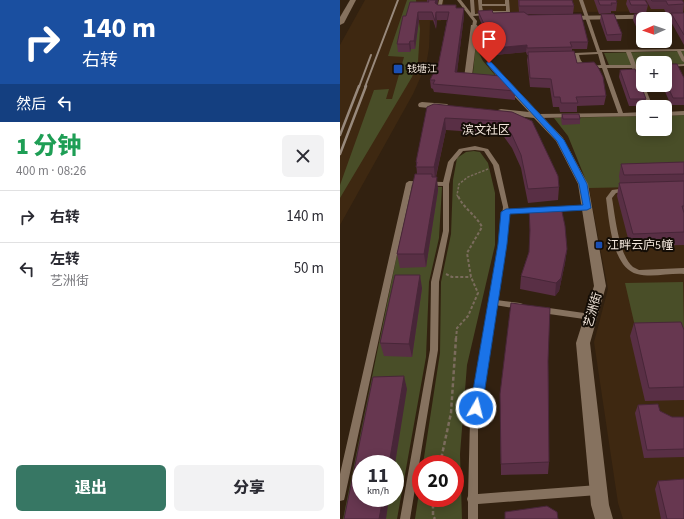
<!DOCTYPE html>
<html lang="zh">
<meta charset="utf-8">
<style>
:root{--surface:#fff;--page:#f2f2f3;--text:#2b2b33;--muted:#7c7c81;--line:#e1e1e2;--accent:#377764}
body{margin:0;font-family:"Source Sans 3","Noto Sans SC",sans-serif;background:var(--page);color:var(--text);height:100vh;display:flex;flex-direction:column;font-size:15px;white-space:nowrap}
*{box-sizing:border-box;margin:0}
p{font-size:13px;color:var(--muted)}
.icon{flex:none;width:22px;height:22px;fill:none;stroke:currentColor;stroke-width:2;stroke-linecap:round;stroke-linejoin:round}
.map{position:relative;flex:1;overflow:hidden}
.panel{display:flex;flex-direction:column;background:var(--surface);width:340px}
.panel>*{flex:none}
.top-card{background:#1a4fa0;color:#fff;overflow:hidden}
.needle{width:26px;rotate:268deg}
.controls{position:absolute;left:296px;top:12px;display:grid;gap:8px}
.controls a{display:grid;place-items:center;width:36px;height:36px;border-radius:6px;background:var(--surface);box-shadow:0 2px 10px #0003;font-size:20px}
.speed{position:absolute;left:12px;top:455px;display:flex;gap:8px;font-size:20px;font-weight:700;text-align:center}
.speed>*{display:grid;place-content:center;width:52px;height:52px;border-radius:50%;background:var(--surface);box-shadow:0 2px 10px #0003;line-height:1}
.speed small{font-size:10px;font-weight:400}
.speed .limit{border:6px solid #d22;background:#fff;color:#111}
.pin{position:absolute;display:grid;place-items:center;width:34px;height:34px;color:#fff;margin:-41px -17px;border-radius:50% 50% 50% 0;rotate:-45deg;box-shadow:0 0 4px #0007}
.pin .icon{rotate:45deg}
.me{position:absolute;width:44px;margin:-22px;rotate:8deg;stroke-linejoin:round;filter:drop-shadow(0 0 3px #0008)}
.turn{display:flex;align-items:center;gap:14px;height:84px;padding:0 16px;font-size:18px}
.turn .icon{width:52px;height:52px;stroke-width:2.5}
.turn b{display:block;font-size:28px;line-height:34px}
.then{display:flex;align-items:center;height:38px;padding:0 16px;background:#0003;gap:8px;font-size:15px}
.round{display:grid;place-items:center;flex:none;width:42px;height:42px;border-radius:6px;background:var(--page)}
.head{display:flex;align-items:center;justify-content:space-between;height:68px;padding:0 16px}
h1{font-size:24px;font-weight:800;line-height:30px;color:#1e9e55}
.primary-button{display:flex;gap:8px;margin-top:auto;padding:8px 16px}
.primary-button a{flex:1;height:46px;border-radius:6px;background:var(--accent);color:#fff;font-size:16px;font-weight:800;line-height:46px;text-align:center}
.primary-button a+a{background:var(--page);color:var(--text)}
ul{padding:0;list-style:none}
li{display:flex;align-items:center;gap:12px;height:52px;padding:0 16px;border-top:1px solid var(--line)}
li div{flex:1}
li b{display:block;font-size:15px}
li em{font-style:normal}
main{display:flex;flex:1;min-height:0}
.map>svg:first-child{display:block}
.built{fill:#3e2811}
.green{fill:#494e28;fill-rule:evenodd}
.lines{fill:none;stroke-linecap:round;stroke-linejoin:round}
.path-far2{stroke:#7b6c5d;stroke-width:1.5;stroke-dasharray:2.5 1.5;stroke-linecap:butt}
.path-far1{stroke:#7b6c5d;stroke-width:2;stroke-dasharray:3 2;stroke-linecap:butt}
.path{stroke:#7b6c5d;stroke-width:2.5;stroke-dasharray:4 2.5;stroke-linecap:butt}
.service{fill:#86725f;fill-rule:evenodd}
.minor{fill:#86725f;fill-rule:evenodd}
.secondary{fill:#86725f;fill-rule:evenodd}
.rail-far1{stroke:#98897c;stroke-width:2}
.rail{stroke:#98897c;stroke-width:2.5}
.wall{fill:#592f45}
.shaded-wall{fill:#482638}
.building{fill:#673750;stroke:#482638}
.route{fill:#1a73e8;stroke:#114b97}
.transit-dot{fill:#1a4fb4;stroke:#140d06;stroke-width:1.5}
.labels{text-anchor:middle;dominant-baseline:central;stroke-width:4;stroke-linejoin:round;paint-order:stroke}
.far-poi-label{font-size:10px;fill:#f4e8dd;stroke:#140d06;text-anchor:start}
.far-quarter-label{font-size:12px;fill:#f4e8dd;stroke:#140d06}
.poi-label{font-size:12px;fill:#f4e8dd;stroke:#140d06;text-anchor:start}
.street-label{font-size:12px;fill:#f4e8dd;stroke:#140d06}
</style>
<main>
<section class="panel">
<div class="top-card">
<div class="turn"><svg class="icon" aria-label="right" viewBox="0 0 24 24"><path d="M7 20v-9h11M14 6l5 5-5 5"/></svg><div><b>140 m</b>右转</div></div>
<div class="then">然后<svg class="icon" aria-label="left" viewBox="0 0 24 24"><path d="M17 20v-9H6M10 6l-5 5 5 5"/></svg></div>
</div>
<div class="head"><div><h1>1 分钟</h1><p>400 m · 08:26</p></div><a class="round"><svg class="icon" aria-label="close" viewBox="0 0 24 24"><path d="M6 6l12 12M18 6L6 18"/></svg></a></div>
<ul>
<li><svg class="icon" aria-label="right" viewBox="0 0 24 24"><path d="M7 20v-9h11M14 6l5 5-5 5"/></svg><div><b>右转</b></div><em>140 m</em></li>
<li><svg class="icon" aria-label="left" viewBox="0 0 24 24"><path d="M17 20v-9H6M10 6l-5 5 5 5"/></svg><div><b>左转</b><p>艺洲街</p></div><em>50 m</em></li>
</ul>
<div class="primary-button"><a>退出</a><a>分享</a></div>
</section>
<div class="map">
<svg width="344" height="519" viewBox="0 0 344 519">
<rect width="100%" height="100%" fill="#322110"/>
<path class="built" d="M25,0H104L101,21H90L89,48L86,65L73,94L0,225V45Z
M134,0H344V11L135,13Z
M344,115V519H283L278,503L254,342L268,289L248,183L228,136L214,118L303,116V129H325Z"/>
<path class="green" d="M67,0H76L80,29L78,62L72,77L0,198V185L34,90L49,89L46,99H52L64,57L48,56Z
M137,30H140L147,50L138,51L143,61L155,75L151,76L134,75L133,73Z
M344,51V64L303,63V65H269L264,53Z
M344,115V186L249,188L228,136L214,118L303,116V129H325V116Z
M134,151L140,152L148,163L155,193V245L127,365L120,454L122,519H75L81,479V498H115V464H83L100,353L101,282L111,234L113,180L117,158L126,152Z
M71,186L102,187L99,238L89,282L86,357L57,519H3ZM21,464H55V498H21Z
M343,282L344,333L297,335L285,283Z"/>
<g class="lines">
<path class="path-far2" d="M118,197L117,195L119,184L128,177L148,169"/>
<path class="path-far1" d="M106,274L112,277H131
M116,339L117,328L128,316L138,293L131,277L127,253L142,227C136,215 124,209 118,196"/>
<path class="path" d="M100,464L111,413L116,338
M93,498V516L95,519"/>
<path class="service" d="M99,0H103L101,10L99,11L97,10Z
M117,0H121L131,13L130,0H134L135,14L142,13L139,12L138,0H142V4H165V0H169L170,12L168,13H149V15H148L133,16L137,21L136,27L134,28L132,27L133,21ZM142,6H166V11H143Z
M239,0H243L260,50L344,49V51H341L344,57V62L342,61L337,51L291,52L296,65H303V67H297L313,107H307L292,68H267L283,113L303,112V116L197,118L194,116L197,114L278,113L262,68C250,68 234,70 234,53L257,52ZM262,52H286L291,65H266ZM258,54L261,65C250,66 242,68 239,55Z
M147,62H151L164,78V80H160L147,64Z
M344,64V66L325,67V65Z
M344,111V115L325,116V112Z
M135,146L148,149L159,165L169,210L197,208L200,210L197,212L168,214L165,244L156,300L180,303L183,304L184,306L183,308L180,309L155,305L145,369L138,421V494L258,485L261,487L263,490L261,493L258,495L138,504V519H128V502L127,499L128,496L130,421L137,369L159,244L163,207L153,165L144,151L135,150L123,151L114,162L109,184V231L99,282L98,350L70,519H60L90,350L91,282L103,231V186L72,185L5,496L4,500L0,501V474L66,183L69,181L103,182L108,162L119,149Z
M287,188L289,189L290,190L289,191L276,193L272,198C275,215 279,256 293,267C295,268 297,269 299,270L344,268V274C329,273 312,278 297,274C272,268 269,219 266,198L272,190Z
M247,206L250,208L249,209L212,211L209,209L212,207Z
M202,307L251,314L254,315L255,317L254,319L251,320L202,313L199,312L198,310L199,308Z"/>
<path class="minor" d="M344,14V18L227,20L224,18L227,16Z
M131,25H137L138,27L132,76L165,77L223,138L248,184L266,286L250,343L269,505L273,519H255L251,505L236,343L254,286L238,184L216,141L194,118L158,114L157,112L158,110L161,109L189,112L160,81L128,80L124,78Z
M82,102L107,104L111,107L107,110L79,107L78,105L79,103Z"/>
<path class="secondary" d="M10,0H16L4,23L0,25V17Z"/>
<path class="rail-far1" d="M19,87L31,55
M25,87L58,0"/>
<path class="rail" d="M0,135L19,86
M0,154L26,86"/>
</g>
<path class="wall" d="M87,0H98L97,5L116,8L124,16L117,72L175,91V100L94,92L93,89L91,88L90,80L97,71L107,20H97L96,29L93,20H79L75,49H71L70,52H58L57,44L66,16L87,2Z
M178,0H232L234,6L233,14H187L248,42L247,49H232V51L237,63L266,96L264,105L237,106V112H220L219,107H213L210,88L190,87L187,60L188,55H187L186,52L155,55L139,18L138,11L153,13L179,12Z
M254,0H276L277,3L276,11H271V13L259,14Z
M287,0H305L308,5L306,13H290L286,4Z
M306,0H342L344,3L343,13H326L324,9H311Z
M331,13H344V45L330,20Z
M261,14L282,34L281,41H267L260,21Z
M294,14L303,19V41H322V44H304L293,20Z
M325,64L344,78V105H331L322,85H325Z
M280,70L306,99L305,106H289L279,77Z
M87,107L172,112L219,187L218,200L188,203L181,168L172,148L162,134L106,130L96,177L98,190L86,267L60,268L57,254L77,174L76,162Z
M222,114L240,119V124L222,125L221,119Z
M344,162V245L290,246L277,196L279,183H280L279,176L281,164Z
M189,208L227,249L225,263L219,291L215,296L180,289L181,276L189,252L190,238Z
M82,288L72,357L44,356L40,343Z
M294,323L344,330V400L305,401L290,336Z
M208,361L209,462L208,474L161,475L160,394Z
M298,405L320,411L332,417H344V457L304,458L295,413Z
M318,481L344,519H321L315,489Z"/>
<path class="shaded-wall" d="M96,0H98L96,11L95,3Z
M124,8V16L116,80L115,72Z
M78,12L79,20L75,49L74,41Z
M96,12L97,20L96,29L95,21Z
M70,41L71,49L70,52L69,44Z
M187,45L186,52L155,55V48Z
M105,118L106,130L95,180L94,167Z
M97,177L98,190L86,267L84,254Z
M227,249L225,263L219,291L215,296L216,283Z
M80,275L82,288L72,357L69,344Z
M64,376L67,389L55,464H49Z
M43,498H49L46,519H39Z"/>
<path class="building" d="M88,0H96L95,3L98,5H116V8H124L115,72L161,76L175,91L93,84L95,80H90L95,70L97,71L109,12H96L95,21L92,12H78L74,41H70L69,44H57L63,16H66L70,2H89Z
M179,0H232L234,6H179Z
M258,0H276L277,3H271L272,5H260Z
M289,0H305L308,5H291Z
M311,0H342L344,3V4L328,5L326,1H312Z
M152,10L153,13L184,12L188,15L241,14L248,42H230L232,47L187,48V45L155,48L138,11Z
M311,13L314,19H303V33L294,14Z
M331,13H344V35Z
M261,14H274L282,34L267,35Z
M234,51L237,63L254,62L258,67L263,77L266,96L236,97L238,103H221L220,97H214L211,79L190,78L188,52Z
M325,64H337L344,78V98H333L325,80Z
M295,69L306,99H290L280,70Z
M94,104L172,112L192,121L218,176L219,187L188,189L181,155L172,135L162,121L105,118L94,167H76L77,162H76L87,107Z
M222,114H239L240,119H223Z
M344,162V174L284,175L281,164Z
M75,174H92V177H97L84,254H57Z
M344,181V206H342L344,213V232L293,234L279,183Z
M221,207L225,226L227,249L221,278L216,283L181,276L189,252L190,230L189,208Z
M55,275H80L69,344L40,343Z
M171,303L210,308L208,361L209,462L161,464L160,394Z
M341,322L344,330V387L309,388L294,323Z
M64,376L49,464H21V498H43L39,519H4L33,377Z
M318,404L320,411L332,417H344V449L307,450L298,405Z
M344,479V519H327L318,481Z
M207,506L217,512L218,519H165V512Z"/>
<path class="route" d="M147,62H151L224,140L247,184L251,208L247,210L170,214L167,244L142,408L140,411L136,413L132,411L130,408L158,244L161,212L166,209L243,205L239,184L217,141L147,64Z"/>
<g class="transit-dot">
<rect x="53" y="64" width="10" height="10" rx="2"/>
<rect x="255" y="241" width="8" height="8" rx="2"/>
</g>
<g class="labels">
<g class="far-poi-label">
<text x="67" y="69">钱塘江</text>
</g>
<g class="far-quarter-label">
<text x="146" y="130">滨文社区</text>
</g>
<g class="poi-label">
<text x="267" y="245">江畔云庐5幢</text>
</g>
<g class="street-label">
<text transform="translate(253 310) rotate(-74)">艺洲街</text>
</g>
</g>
</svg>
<div class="controls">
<a><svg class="needle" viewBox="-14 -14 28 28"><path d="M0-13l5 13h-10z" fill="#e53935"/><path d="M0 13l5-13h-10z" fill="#7c7c81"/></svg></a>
<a>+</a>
<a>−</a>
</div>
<div class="speed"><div>11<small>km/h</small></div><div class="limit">20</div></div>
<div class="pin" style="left:149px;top:63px;background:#d93025"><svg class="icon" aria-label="arrive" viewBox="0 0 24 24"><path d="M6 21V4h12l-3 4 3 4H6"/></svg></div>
<svg class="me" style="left:136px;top:408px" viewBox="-20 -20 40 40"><circle r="17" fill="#1a73e8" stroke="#fff" stroke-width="3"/><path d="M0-11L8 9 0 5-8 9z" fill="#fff"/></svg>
</div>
</main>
